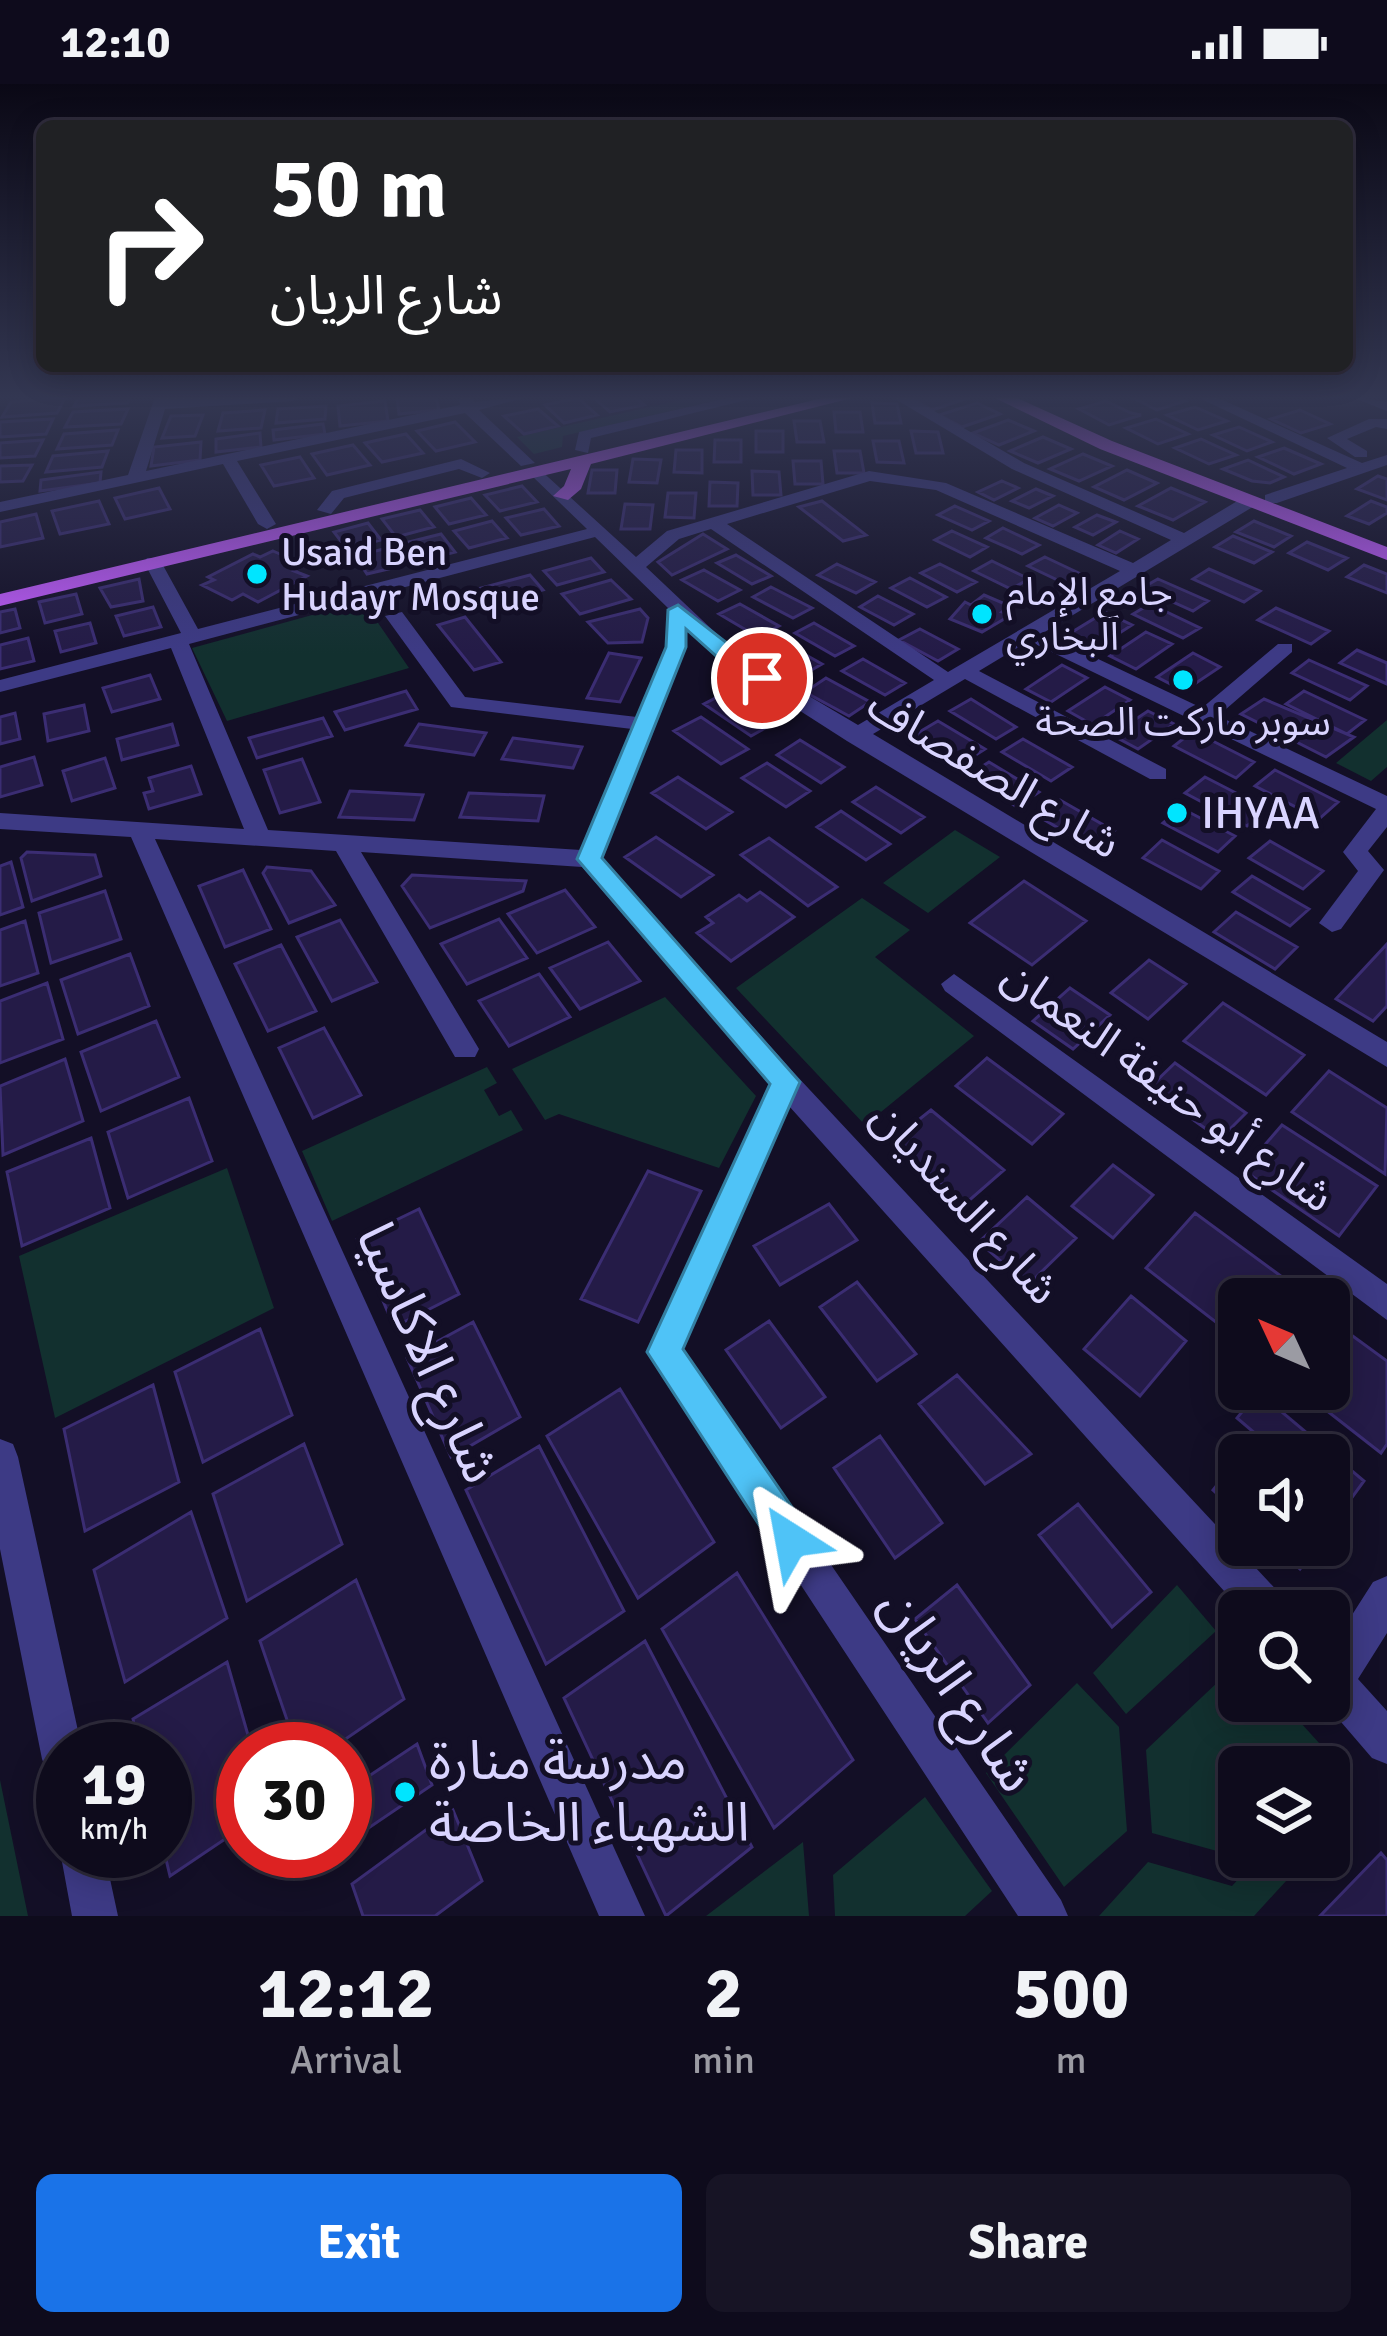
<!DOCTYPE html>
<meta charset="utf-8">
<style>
:root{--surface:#0e0b1c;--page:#171425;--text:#f1f3f6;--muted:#9b9ba3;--line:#2e2b3b;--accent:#1a73e8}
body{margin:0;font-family:Signika,"Noto Sans Arabic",sans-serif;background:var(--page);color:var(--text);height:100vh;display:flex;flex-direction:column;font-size:45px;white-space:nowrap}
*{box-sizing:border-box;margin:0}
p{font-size:39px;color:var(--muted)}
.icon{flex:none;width:66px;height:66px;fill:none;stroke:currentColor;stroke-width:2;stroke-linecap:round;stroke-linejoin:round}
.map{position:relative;height:1832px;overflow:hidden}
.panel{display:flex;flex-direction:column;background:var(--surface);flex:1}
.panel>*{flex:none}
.banner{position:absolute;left:36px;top:36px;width:1317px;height:252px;border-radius:18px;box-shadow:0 6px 30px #0003,0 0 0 3px var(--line);background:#202124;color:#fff;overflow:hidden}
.needle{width:78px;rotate:314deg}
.tools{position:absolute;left:1218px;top:1194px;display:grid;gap:24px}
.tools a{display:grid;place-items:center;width:132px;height:132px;border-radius:18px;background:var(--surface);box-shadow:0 6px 30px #0003,0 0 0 3px var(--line);font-size:60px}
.speed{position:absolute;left:36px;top:1638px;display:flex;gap:24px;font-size:60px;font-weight:700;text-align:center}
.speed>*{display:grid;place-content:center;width:156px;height:156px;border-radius:50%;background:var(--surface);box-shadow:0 6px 30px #0003,0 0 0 3px var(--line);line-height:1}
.speed small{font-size:30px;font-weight:400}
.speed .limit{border:18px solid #d22;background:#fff;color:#111}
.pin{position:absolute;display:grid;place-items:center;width:102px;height:102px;color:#fff;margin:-51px;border:6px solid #fff;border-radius:50%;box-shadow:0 3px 12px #0007}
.me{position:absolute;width:132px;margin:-66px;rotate:326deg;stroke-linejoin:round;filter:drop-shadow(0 0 9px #0008)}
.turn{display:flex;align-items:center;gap:42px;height:252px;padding:0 36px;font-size:54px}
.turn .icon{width:156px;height:156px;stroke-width:2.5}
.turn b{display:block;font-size:84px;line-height:102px}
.eta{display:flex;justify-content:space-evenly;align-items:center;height:204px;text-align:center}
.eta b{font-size:72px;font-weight:800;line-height:84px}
.action{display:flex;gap:24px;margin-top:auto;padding:24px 36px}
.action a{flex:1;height:138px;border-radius:18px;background:var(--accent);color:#fff;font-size:48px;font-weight:800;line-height:138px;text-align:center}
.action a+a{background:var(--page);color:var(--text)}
.status{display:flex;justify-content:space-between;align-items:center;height:84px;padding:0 60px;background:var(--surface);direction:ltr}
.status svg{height:33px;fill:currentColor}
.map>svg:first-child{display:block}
.green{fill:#12302f}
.building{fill:#241b47;stroke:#3b2d73;stroke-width:3}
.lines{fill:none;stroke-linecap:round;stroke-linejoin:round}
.minor{fill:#3d3a85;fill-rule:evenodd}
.major{fill:#c25bff;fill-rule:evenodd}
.route{fill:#4fc3f7;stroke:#337fa1;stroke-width:3}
.poi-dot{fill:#00e5ff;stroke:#130f26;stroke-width:4.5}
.labels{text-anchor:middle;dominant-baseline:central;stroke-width:10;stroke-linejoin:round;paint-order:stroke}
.far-poi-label{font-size:39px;fill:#d9d4ff;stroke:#130f26;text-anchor:start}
.street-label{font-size:45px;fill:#d9d4ff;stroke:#130f26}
.poi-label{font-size:45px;fill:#d9d4ff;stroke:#130f26;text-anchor:start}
.near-street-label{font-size:54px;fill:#d9d4ff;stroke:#130f26}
.near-poi-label{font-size:54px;fill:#d9d4ff;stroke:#130f26;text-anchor:start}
</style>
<div class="status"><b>12:10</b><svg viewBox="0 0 49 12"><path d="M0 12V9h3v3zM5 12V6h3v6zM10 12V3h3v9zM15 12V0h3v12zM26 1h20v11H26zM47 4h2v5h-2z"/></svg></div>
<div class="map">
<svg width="1387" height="1832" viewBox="0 0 1387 1832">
<rect width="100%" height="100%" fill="#130f26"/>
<path class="green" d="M694,313H730L563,352L562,363L534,370L517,353Z
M363,517L409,584L227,637L192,564Z
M1387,636V683L1371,697L1336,679Z
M955,746L1000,773L928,829L883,799Z
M862,814L910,846L875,873L974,952L865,1041L736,904Z
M665,913L756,1012L719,1084L559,1030L545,1036L512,985Z
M487,983L497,999L484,1006L499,1032L511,1026L523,1046L332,1137L302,1067Z
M227,1084L274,1224L55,1334L19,1172Z
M1177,1501L1216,1547L1126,1630L1093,1589Z
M1239,1578V1617H1281L1320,1660L1299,1683H1239V1752L1224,1769L1152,1749L1146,1666Z
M1077,1599L1119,1643L1127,1747L1064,1803L986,1689Z
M0,1696L28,1832H0Z
M925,1713L992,1807L965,1832H835L833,1791Z
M803,1758L809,1832H706Z
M1259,1773H1308L1254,1832H1099L1148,1778L1232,1802Z"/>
<path class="building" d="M79,313H130L128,319L74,322Z
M436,313L439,326L399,330L397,314Z
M593,313H635L644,321L610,328Z
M909,313H965L968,314L932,326Z
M1131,313H1176L1185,317L1157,326Z
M65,314L57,329L2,333L11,318Z
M578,314L597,331L564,339L545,321Z
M385,317L388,337L340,342L338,322Z
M1106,317L1131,329L1141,331L1109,341L1079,325Z
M872,319L897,320L901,339H875Z
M977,319L1000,330L962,343L939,331Z
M326,322L325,335L276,339L278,325Z
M1195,323L1227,337L1198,346L1167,331Z
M128,325L121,340L65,343L73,328Z
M538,325L558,342L524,350L504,332Z
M265,326L261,344L218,347L223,329Z
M1300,326L1330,340L1301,349L1271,335Z
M834,328H860L863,348H836Z
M203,331L195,352L162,354L171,332Z
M53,335L46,350L0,353V338Z
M1156,335L1188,350L1158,360L1126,344Z
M1008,336L1034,347L999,361L973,349Z
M794,337H820L824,358H797Z
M455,338L475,358L436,367L417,347Z
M323,340L325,350L274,356L273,346Z
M1239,343L1272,358L1247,367L1213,351Z
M118,346L112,361L57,365L64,350Z
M756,347H783V368H756Z
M911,347L938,348L943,369H916Z
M260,349L261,363L216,368V355Z
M406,350L423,369L382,378L365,359Z
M1043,353L1071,365L1038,379L1010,367Z
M1201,355L1236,371L1209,380L1175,364Z
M43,356L35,372L0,374V359Z
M715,356H741V378H714Z
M873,357H899L904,379L877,378Z
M201,358L200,376L151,382L154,363Z
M353,361L370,381L327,391L312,370Z
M1284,364L1321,380L1294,390L1258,373Z
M676,366H702V389L674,388Z
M108,367L102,383L46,388L53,372Z
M834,367H860L864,389H837Z
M1083,370L1112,382L1079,397L1050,385Z
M300,373L314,394L274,402L261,381Z
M633,375L661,376L657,399L629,398Z
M1248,376L1284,393L1270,399L1252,397L1223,385Z
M793,377H821L823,400H795Z
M32,381L23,397L0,398V382Z
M592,386H617L615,409H588Z
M1127,386L1157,399L1124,416L1094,403Z
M752,387L779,388L781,411H753Z
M101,388L100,399L40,407L41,396Z
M1378,392L1387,395V416L1357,405Z
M1002,397L1018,404L994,416L978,408Z
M710,398L738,399L737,422H709Z
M522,402L537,418L500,427L485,411Z
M159,404L170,425L125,435L115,414Z
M1171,404L1205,418L1173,436L1138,422Z
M1036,405L1053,412L1029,424L1012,417Z
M668,409H696L694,434L665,433Z
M471,414L486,431L449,440L435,423Z
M99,417L109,440L60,450L52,427Z
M822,417L866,451L843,457L799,423Z
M1371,417L1387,423V429L1369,440L1347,432Z
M625,420L653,421L650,445H621Z
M1059,421L1077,429L1053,442L1035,434Z
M955,422L989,437L972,446L938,431Z
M544,425L559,442L521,451L506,434Z
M420,426L434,443L396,453L382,435Z
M36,430L43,454L0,463V438Z
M1097,431L1116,438L1093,451L1075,443Z
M492,437L507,454L469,464L454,447Z
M1254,437L1291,452L1274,463L1236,448Z
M368,439L381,456L347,465L334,448Z
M1003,444L1039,461L1022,470L986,454Z
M952,447L987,463L970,473L935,456Z
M1120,447L1138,455L1116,469L1098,461Z
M441,450L455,468L419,477L405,459Z
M703,450L727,465L672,491L658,478Z
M1233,452L1272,468L1254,479L1215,463Z
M1307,458L1347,474L1328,486L1289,469Z
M388,464L401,482L367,490L355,472Z
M273,467L305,481L294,487L307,492L258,518L243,510L232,516L202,501L214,496L208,493L253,470L260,473Z
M736,471L771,492L752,500L717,479Z
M1045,473L1083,491L1066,500L1028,482Z
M591,474L604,488L557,501L544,487Z
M992,477L1029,495L1011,505L974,487Z
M837,480L875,498L856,509L818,491Z
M940,480L976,498L957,508L921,489Z
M1364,481L1387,490V509L1347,493Z
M1209,485L1260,507L1244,518L1193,495Z
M704,486L740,506L718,517L682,496Z
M530,491L543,506L493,519L481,504Z
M910,494L946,513L927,523L891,504Z
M139,495L143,517L111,523L100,504Z
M1158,495L1208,517L1193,527L1142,504Z
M611,496L631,515L580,530L562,510Z
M771,503L812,524L793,534L753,513Z
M76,510L82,530L45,539L39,518Z
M984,511L1010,522L1002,528L1011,531L982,548L950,535L965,518L971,521Z
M878,512L913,530L894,541L860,523Z
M740,520L779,542L758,553L719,530Z
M1150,520L1200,544L1183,554L1133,530Z
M153,523L161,543L124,552L116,532Z
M1276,524L1329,547L1311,560L1258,536Z
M15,525L20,544L0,549V528Z
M640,525L648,534L642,558L608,559L588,538Z
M1105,528L1132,541L1096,564L1069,550Z
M465,533L501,578L474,586L438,541Z
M90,539L96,559L61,568L55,547Z
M814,539L854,562L835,572L795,549Z
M920,545L958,565L938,577L899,556Z
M1146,548L1172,560L1136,585L1110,572Z
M28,554L34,577L0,585V561Z
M781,557L822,580L801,592L760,568Z
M1357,566L1387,579V600L1340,579Z
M609,569L641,574L620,618L587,614Z
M1193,569L1220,583L1184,607L1157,593Z
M863,575L905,599L885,611L842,587Z
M1309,576L1367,602L1350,616L1292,589Z
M1062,581L1087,594L1051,618L1026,605Z
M150,591L160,615L112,628L103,604Z
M826,594L870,618L849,632L805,608Z
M1105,603L1130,616L1093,641L1068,627Z
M406,607L417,625L345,646L335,628Z
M729,607L776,638L751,652L704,620Z
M1304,607L1365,636L1347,650L1286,620Z
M971,615L1016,643L996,655L950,627Z
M1264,615L1354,653L1326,673L1241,630Z
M84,621L89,647L48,657L44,630Z
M1148,627L1174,640L1138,665L1112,651Z
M15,629L20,655L0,660V633Z
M701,633L748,665L721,680L674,647Z
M323,634L332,652L257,674L249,654Z
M938,637L985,665L963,679L916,650Z
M172,640L178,661L122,676L117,655Z
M419,640L486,649L474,671L406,661Z
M1193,647L1254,678L1236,694L1174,662Z
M513,654L582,663L573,684L502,675Z
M1023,655L1072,683L1051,697L1002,668Z
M800,656L844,683L821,699L777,671Z
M34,673L42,701L0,713V683Z
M105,674L115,704L72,717L63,687Z
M302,675L320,718L280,729L264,686Z
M989,678L1039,708L1017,723L967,692Z
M767,679L810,707L786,723L742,694Z
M191,682L201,710L149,725L144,709L153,707L149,694Z
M1275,686L1338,718L1319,735L1255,702Z
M678,693L732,728L706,745L652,709Z
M1205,693L1267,725L1247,742L1185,709Z
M876,703L924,733L901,749L853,718Z
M350,707L423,711L414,736L339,733Z
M469,709L544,712L538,737L460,733Z
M1060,716L1114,747L1092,764L1038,732Z
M1181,724L1235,752L1218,768L1163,739Z
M841,727L890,760L866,776L817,743Z
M656,753L713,791L681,813L625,773Z
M769,754L837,803L808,822L741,771Z
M1162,756L1219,787L1201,805L1143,774Z
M1270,757L1323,787L1303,805L1249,774Z
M27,768L95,771L101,792L32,817L21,774Z
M11,778L23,823L0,831V782Z
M267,783L311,787L335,821L289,839L263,789Z
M243,786L271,845L225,863L199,802Z
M412,791L526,797L523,807L430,844L402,802Z
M1252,792L1309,825L1290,842L1233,808Z
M1024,797L1086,837L1032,881L970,839Z
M565,806L595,843L537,869L508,830Z
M105,807L121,855L51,879L39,829Z
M760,808L794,833L731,877L697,849L713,839L706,833L739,811L747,817Z
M1236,828L1297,863L1275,885L1214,848Z
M499,835L527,874L467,900L441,860Z
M340,836L377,898L332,917L297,853Z
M25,837L38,889L0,902V846Z
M608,858L640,897L580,925L550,884Z
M1387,860V922L1373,937L1336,915Z
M281,861L316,927L268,947L235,880Z
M130,870L149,922L78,950L61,896Z
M1149,876L1186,900L1148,935L1111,909Z
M539,890L570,933L509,962L479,917Z
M47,899L63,955L0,979V917Z
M1070,904L1110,931L1073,965L1033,937Z
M1223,919L1304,971L1266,1011L1184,957Z
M156,937L179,993L101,1027L81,968Z
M324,944L361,1011L313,1034L279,964Z
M987,974L1063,1030L1032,1060L956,1002Z
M65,975L83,1037L3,1071L0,1002Z
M1175,979L1246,1029L1220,1055L1149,1004Z
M1329,987L1387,1024L1385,1090L1292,1028Z
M189,1014L212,1077L128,1114L108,1048Z
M931,1026L1004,1086L965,1120L892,1057Z
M1282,1041L1377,1102L1339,1152L1243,1086Z
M91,1054L110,1124L22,1162L7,1088Z
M1113,1081L1153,1111L1113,1154L1072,1122Z
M648,1087L701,1107L638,1238L581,1215Z
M1027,1113L1076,1154L1028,1201L979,1158Z
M829,1120L857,1156L780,1201L754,1162Z
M419,1125L459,1210L394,1243L357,1155Z
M1195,1129L1289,1198L1276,1215H1239V1256L1146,1184Z
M857,1198L916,1270L877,1297L820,1223Z
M1131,1212L1186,1257L1140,1312L1084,1265Z
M769,1237L825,1313L781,1344L726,1266Z
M473,1238L520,1333L451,1373L407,1274Z
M1339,1242L1387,1277V1360L1381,1369L1299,1305H1329V1256Z
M260,1245L292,1331L203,1378L175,1288Z
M957,1291L1031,1370L985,1400L919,1320Z
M153,1301L179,1398L85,1447L64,1345Z
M620,1305L714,1458L638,1514L547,1352Z
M1258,1308L1364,1397L1329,1445V1371H1241L1257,1351L1237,1334Z
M880,1352L942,1439L895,1474L834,1384Z
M304,1360L342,1460L247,1517L213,1410Z
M539,1362L624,1527L546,1580L466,1406Z
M1239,1373V1430L1213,1406Z
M1078,1420L1151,1508L1112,1543L1039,1451Z
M191,1428L227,1534L125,1598L94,1486Z
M1273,1461H1318L1300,1485Z
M737,1489L853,1676L774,1744L662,1545Z
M356,1496L404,1615L331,1665H297L260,1557Z
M957,1501L1030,1601L988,1639L915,1535Z
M645,1557L752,1763L666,1832L564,1614Z
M227,1578L252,1665H243V1743L170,1792L164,1767L165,1665H140L133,1635Z
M417,1660L432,1701L345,1760V1708Z
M453,1726L482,1797L435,1832H363L352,1800Z
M1381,1769L1387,1776V1832H1320Z"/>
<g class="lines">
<path class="minor" d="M155,313H300L293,317L165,325L146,387L460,321L459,313H473L474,318L527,313L479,326L535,379L521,382L465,329L237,377L276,440L267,445L258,440L223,380L0,428V418L128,391Z
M732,313H759L591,354L588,369L575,366L579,348Z
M892,313H910L1024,379L1184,449L1244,413H1256V421L1043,549L1202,624L1278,560H1292V568L1218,632L1387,712V743L1368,767L1384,786L1341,845L1332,848L1319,839L1358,787L1343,768L1376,725L1029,557L979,587L1166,685V695H1150L965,595L873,650L1387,958V983L847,657L724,578L687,542L686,563L602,774L795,990L1283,1513L1289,1527H1242L789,1022L683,1265L1061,1816L1068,1832H1018L648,1268L770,1000L582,783L361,768L479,965L475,973H455L336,767L155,755L645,1832H599L131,753L0,745V729L244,745L171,564L0,608V596L181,549L144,478L147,474H159L198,545L587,445L531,391L529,388L537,383L636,473L667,447L869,387L946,399L1133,479L1171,456L1012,385ZM870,397L936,406L1120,487L948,588L727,440ZM711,445L934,596L858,641L738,570L646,483L679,455ZM595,453L669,525L666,563L637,633L465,613L402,528L385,532L451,623L632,645L581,766L268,746L189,560Z
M1197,313H1216L1362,379L1387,371V381L1277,419H1265V411L1347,384Z
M1357,313L1387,318V327L1359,316Z
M1369,335H1387V345L1376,343L1347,355L1367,367V373H1355L1327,354Z
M461,375L490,389L482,394L459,385L344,414L331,430L317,426L332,407Z
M954,890L1387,1200V1236L945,907L941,900Z
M0,1355L13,1360L18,1373L82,1665H63V1696L48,1690L42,1675L0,1465Z
M1387,1492V1549L1358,1595L1387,1627V1680L1372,1674L1323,1617H1329V1567L1373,1498Z
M63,1759V1767H104L118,1832H72L60,1767Z"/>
<path class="major" d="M827,313H856L591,380L581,405L568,416L553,412L564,402L571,385L0,522V510Z
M993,313H1015L1112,357L1387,463V476L1100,365Z"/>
</g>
<linearGradient id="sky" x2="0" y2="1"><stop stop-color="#0a0815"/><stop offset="0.55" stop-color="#333752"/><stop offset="1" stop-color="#333752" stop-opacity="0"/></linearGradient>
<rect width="1387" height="570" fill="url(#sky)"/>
<path class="route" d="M678,521L772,594L755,598L724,579L686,545V563L602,774L800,998L683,1265L805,1442L811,1456L805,1470L791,1475L778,1470L647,1268L770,1000L577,775L666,563L668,526Z"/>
<g class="poi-dot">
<circle cx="257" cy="490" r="12"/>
<circle cx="982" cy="530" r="12"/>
<circle cx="1183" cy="596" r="12"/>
<circle cx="1177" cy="729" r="12"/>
<circle cx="405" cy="1708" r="12"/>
</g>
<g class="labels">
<g class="far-poi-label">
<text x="281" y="468">Usaid Ben<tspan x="281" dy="45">Hudayr Mosque</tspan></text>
<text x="1006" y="508">جامع الإمام<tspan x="1006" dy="45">البخاري</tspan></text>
<text x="1183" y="638" text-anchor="middle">سوبر ماركت الصحة</text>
</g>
<g class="street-label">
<text transform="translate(994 690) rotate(31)">شارع الصفصاف</text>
<text transform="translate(1168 1002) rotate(36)">شارع أبو حنيفة النعمان</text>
<text transform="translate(965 1119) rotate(48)">شارع السنديان</text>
</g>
<g class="poi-label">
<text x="1201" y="729">IHYAA</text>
</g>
<g class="near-street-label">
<text transform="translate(428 1269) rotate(66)">شارع الاكاسيا</text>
<text transform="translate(958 1606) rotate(56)">شارع الريان</text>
</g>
<g class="near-poi-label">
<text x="429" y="1677">مدرسة منارة<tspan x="429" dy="62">الشهباء الخاصة</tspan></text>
</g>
</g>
</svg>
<div class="tools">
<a><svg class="needle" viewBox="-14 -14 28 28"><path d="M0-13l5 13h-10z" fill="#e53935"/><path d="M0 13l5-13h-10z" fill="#9b9ba3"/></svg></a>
<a><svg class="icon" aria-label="sound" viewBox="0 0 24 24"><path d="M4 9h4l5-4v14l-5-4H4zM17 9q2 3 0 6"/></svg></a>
<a><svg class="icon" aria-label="search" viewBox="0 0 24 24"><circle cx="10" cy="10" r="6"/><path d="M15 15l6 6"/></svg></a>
<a><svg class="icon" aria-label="layers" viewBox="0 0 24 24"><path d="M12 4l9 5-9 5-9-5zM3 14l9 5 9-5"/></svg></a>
</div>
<div class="speed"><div>19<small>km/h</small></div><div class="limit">30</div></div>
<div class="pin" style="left:762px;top:594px;background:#d93025"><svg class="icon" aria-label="arrive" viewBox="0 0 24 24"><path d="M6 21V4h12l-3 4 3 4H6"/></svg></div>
<svg class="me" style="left:791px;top:1456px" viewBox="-20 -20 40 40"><path d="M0-17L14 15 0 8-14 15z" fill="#4fc3f7" stroke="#fff" stroke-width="4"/></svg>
<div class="banner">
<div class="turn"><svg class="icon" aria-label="right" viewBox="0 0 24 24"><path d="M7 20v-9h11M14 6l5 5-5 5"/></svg><div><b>50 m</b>شارع الريان</div></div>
</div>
</div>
<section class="panel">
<div class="eta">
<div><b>12:12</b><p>Arrival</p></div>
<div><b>2</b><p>min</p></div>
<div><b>500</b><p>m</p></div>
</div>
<div class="action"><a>Exit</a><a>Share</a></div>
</section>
